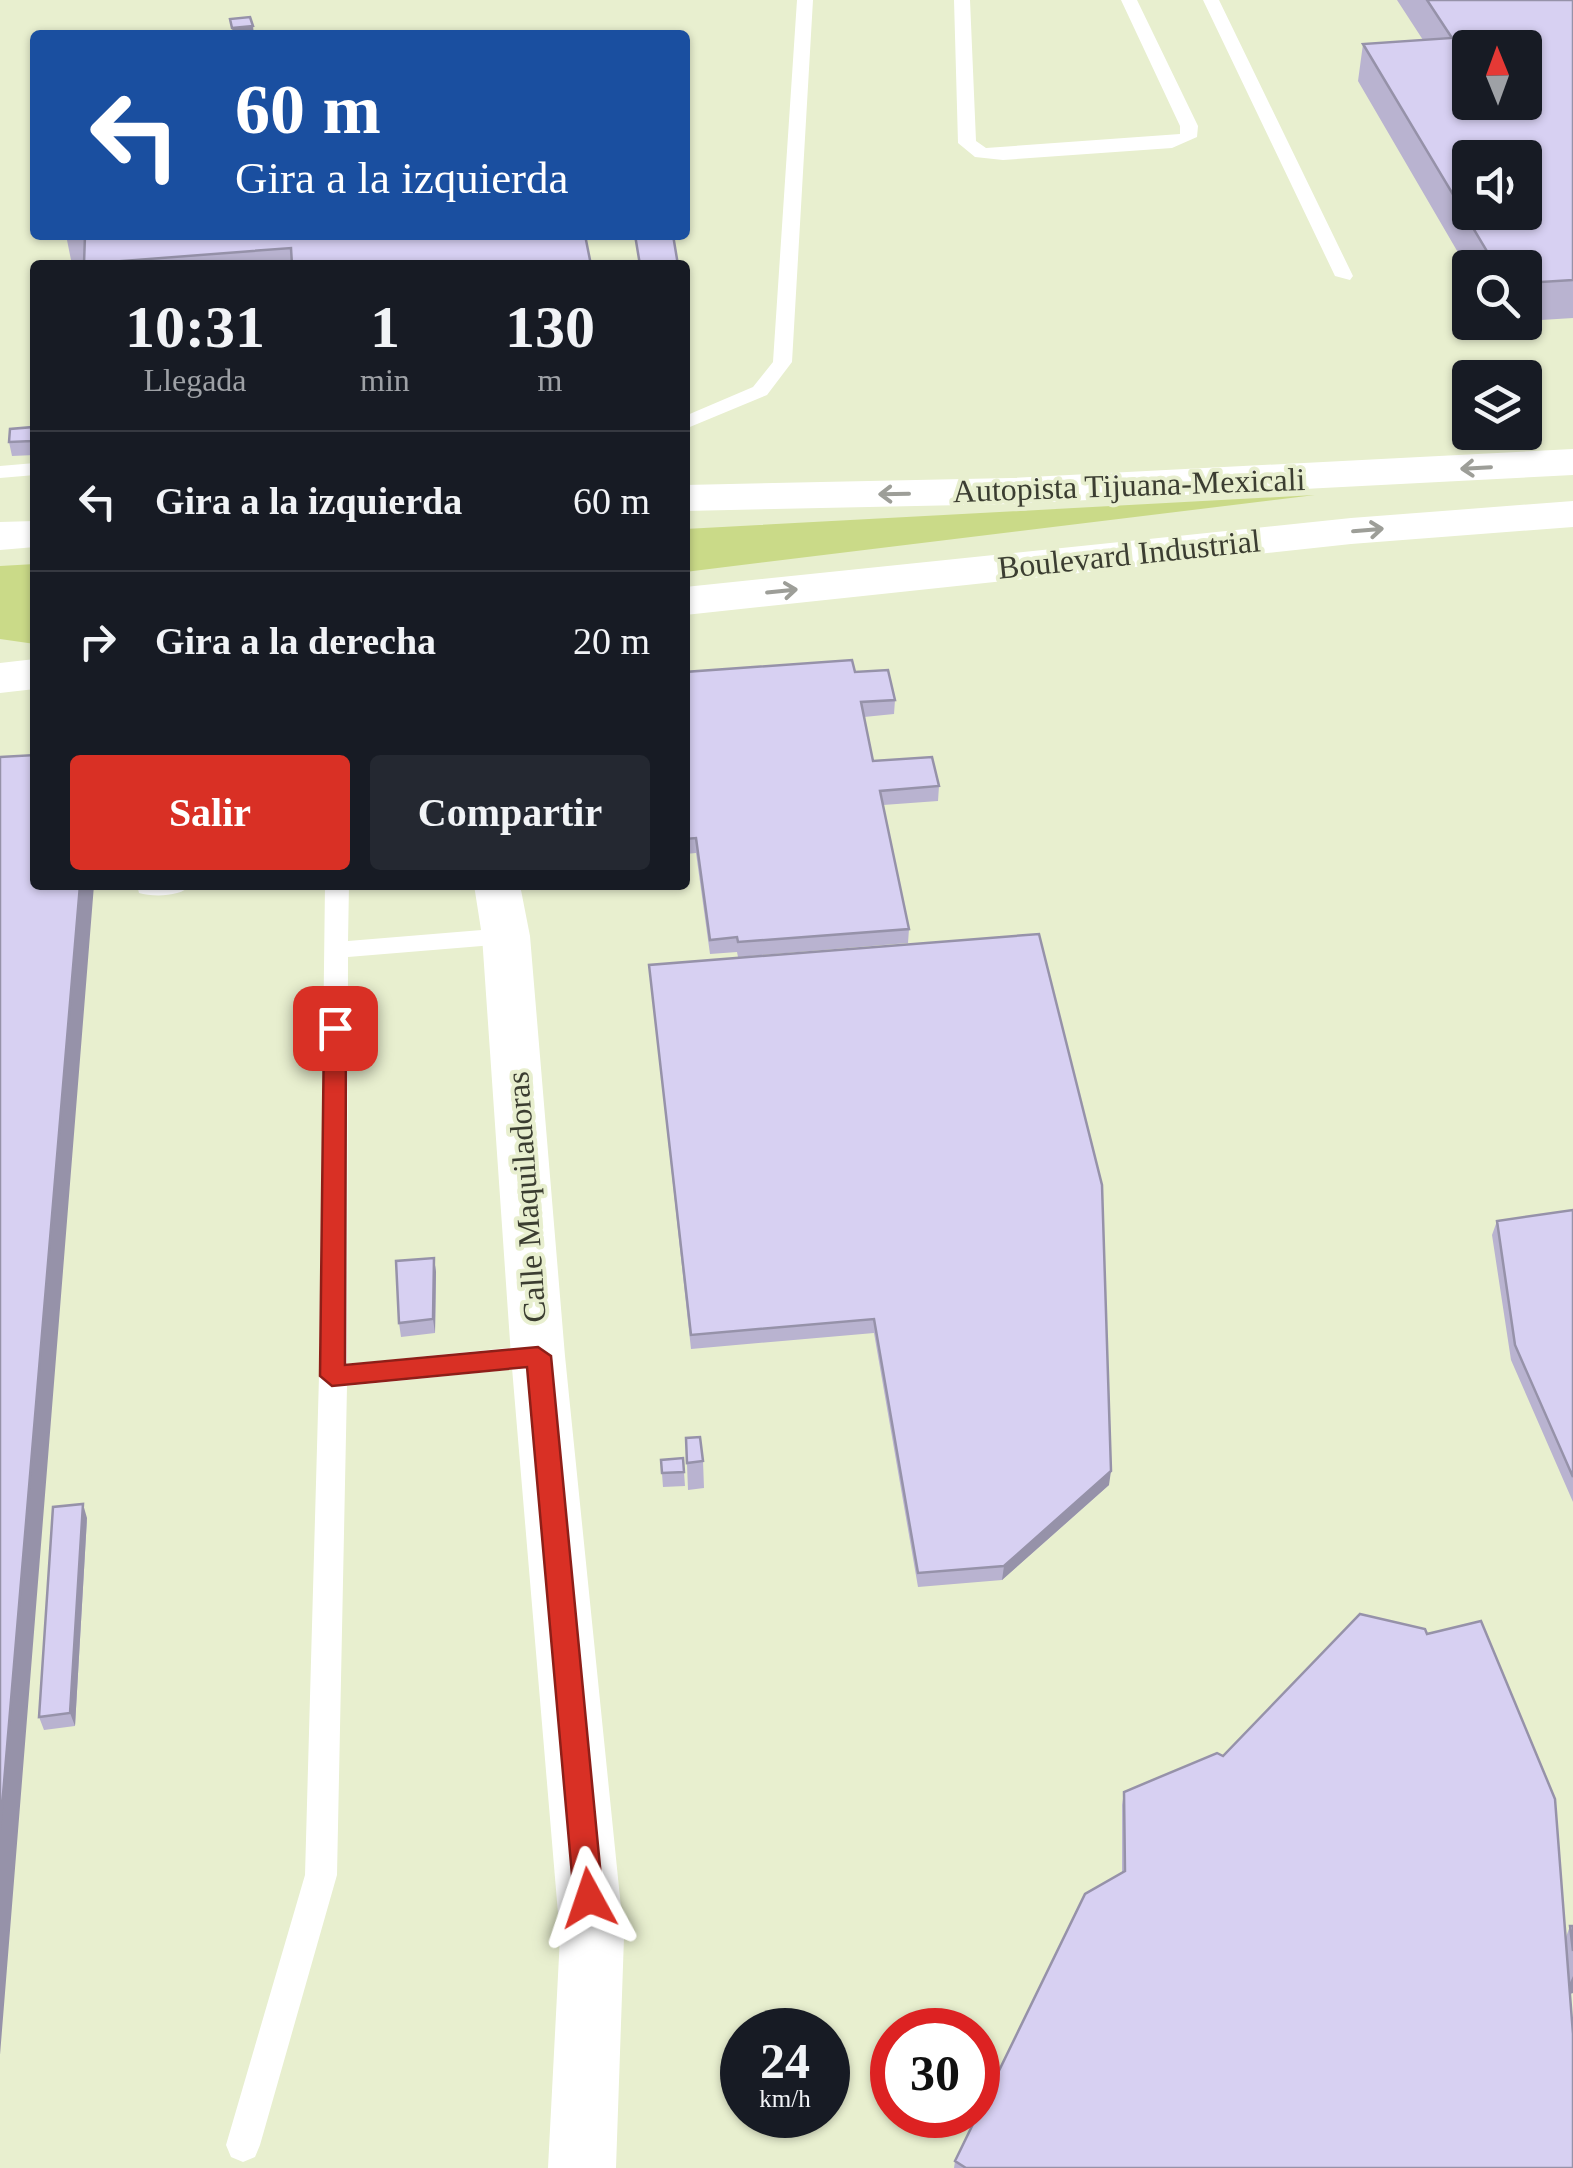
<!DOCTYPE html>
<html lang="es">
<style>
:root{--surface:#171b24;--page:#242831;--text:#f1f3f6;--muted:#9ea1a6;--line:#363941;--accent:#d93025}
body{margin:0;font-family:"Times New Roman",serif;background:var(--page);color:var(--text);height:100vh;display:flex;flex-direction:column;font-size:38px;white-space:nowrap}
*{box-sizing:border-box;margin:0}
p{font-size:32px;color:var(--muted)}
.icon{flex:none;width:55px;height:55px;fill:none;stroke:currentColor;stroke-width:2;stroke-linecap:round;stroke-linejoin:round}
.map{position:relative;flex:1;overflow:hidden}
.details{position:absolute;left:30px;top:260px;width:660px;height:630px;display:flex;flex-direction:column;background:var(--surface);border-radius:10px;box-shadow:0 2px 8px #0004}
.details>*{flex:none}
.guide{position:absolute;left:30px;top:30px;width:660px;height:210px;border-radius:10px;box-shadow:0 2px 8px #0004;background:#1a4fa0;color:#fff;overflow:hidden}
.needle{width:65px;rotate:359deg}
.tools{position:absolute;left:1452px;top:30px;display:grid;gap:20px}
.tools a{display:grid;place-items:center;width:90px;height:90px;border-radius:10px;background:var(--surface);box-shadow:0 2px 8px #0004;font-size:50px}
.speed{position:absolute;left:720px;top:2008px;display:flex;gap:20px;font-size:50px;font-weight:700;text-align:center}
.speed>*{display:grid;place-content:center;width:130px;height:130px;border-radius:50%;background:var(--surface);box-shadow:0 2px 8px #0004;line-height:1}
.speed small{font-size:25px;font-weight:400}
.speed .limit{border:15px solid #d22;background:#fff;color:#111}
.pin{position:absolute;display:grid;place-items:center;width:85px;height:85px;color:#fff;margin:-42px;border-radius:20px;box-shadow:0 5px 15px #0006}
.me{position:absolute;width:110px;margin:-55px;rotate:355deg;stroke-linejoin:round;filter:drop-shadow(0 0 8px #0008)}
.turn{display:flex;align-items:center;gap:35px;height:210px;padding:0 40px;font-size:45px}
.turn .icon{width:130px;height:130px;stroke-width:2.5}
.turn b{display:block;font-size:70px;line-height:85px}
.eta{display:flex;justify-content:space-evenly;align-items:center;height:170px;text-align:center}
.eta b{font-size:60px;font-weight:600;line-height:70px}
.action{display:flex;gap:20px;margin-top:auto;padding:20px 40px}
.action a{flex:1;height:115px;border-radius:10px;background:var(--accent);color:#fff;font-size:40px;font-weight:600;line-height:115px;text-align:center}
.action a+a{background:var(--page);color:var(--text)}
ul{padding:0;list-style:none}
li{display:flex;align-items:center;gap:30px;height:140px;padding:0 40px;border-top:2px solid var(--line)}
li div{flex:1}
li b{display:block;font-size:38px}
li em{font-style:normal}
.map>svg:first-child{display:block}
.green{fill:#cada88}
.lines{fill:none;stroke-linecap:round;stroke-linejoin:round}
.lane{fill:#fff;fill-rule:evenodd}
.street{fill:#fff;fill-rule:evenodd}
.highway{fill:#fff;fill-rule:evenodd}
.wall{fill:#b9b3d0}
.shaded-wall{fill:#9692a9}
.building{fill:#d7d0f2;stroke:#9692a9;stroke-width:2.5;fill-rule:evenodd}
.oneway{stroke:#9d9e98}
.route{fill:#d93025;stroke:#8d1f18;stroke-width:2.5}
.labels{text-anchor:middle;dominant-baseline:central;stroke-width:8;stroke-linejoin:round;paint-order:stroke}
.street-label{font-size:32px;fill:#3b3d31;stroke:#e8efcf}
</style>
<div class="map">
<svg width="1573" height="2168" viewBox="0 0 1573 2168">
<rect width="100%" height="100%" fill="#e8efcf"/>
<path class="green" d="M1315,495L685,572V529Z
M35,564V644L0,639V566Z"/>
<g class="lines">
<path class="lane" d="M797,0H813L792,362L767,395L685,429V416L753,387L773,362Z
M954,0H970L976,141L986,148L1180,134V126L1121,0H1137L1198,126L1197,137L1172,148L1003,160L975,157L958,143Z
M1203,0H1219L1353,276L1350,280L1335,276Z
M35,463V475L0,478V466Z
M137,885H191C181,897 153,897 139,893Z
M325,885H349L348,941L506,928L518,936L506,944L348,957L347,1364L538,1345L548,1348L552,1356L548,1364L538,1367L347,1386L337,1875L260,2145L255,2157L243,2162L231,2157L226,2145L305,1875L319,1376Z"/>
<path class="street" d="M474,885H520L530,936L565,1356L624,1937L616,2168H548L560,1937L511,1356L482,936Z"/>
<path class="highway" d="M1573,449V475L1011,504L685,511V485L1011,478Z
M1573,501V527L1351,544L685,615V587L1351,518Z
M35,521V547L0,550V522Z
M35,659V689L0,693V663Z"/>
</g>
<path class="wall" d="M1397,0H1573V318L1525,321V268H1470V273L1358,81L1363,44L1423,40Z
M66,235H585L591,265H72Z
M34,427L35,455L12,456L9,442Z
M685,672H855L895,700L894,714L864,717L873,761L939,786L938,801L883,805L909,929L908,943L738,957L737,952L710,954L696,853L685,854Z
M649,965L1109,1485L1002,1580L918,1587L874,1333L691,1349Z
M1573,1210V1502L1511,1360L1492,1235L1497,1221Z
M434,1258L436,1272L435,1333L401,1337L399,1323Z
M686,1438L703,1461L704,1488L688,1490Z
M683,1458L685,1486L663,1487L661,1460Z
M87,1518L75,1726L44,1730L39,1717Z
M1124,1792L1566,1937L1570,1926H1573V1993L1570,1994L1573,2168H954L955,2161L1122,1872V1805Z"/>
<path class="shaded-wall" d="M253,26L254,35H233L232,28Z
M80,885H94L0,2055V1830Z
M434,1258L436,1272L435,1333L433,1319Z
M1111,1471L1109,1485L1002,1580L1004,1566Z
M83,1504L87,1518L75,1726L70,1713Z
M1573,1976V1993L1564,1995Z"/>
<path class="building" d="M1427,0H1573V280L1525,283V268H1497L1363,44L1452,38ZM1470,48H1525V102H1470ZM1470,158H1525V212H1470Z
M250,17L253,26L232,28L230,19Z
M85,235H585L591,265H292L291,248L84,264Z
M635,235H673L678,265H640Z
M34,427L32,441L9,442L10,429Z
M852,660L855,672L888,670L895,700L861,702L873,761L932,757L939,786L880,791L909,929L738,942L737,937L710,940L696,838L685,839V672Z
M35,755V885H80L0,1830V757Z
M1039,934L1102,1185L1111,1471L1004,1566L918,1573L874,1319L691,1335L649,965Z
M1573,1210V1477L1515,1345L1497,1221Z
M434,1258L433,1319L399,1323L396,1261Z
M700,1437L703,1461L687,1463L686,1438Z
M683,1458L684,1472L662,1473L661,1460Z
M83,1504L70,1713L39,1717L53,1507Z
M1360,1614L1425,1629L1427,1634L1481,1621L1555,1799L1573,2034V2168H966L955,2161L1085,1894L1125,1871L1124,1792L1217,1753L1223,1756Z
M1570,1926H1573V1951Z"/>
<defs><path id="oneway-shaft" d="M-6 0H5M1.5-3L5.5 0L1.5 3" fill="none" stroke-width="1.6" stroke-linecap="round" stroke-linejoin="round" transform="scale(2.5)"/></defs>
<g class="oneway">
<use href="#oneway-shaft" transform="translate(1476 468) rotate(177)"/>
<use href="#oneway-shaft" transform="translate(894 494) rotate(179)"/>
<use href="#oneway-shaft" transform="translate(1368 530) rotate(-5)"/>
<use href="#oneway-shaft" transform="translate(782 591) rotate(-6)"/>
</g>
<path class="route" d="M335,1020L346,1028L345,1365L538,1347L551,1356L603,1898L599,1907L589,1911L579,1907L574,1898L527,1367L332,1386L320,1376L324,1028Z"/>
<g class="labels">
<g class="street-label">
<text transform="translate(1129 485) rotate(-2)">Autopista Tijuana-Mexicali</text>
<text transform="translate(1129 554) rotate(-6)">Boulevard Industrial</text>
<text transform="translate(526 1197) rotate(-94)">Calle Maquiladoras</text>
</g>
</g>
</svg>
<div class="tools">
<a><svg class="needle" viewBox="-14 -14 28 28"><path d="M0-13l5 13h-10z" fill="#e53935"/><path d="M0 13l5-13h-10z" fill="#9ea1a6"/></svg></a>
<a><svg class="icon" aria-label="sound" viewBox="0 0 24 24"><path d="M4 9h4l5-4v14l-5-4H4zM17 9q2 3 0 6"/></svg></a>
<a><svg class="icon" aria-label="search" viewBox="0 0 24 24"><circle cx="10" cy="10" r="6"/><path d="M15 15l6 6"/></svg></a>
<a><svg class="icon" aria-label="layers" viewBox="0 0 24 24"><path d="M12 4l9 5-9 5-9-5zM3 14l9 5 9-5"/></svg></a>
</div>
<div class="speed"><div>24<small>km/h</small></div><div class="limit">30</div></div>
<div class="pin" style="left:335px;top:1028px;background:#d93025"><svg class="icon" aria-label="arrive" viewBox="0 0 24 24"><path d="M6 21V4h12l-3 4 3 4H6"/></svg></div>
<svg class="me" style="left:589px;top:1898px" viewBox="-20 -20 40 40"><path d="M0-17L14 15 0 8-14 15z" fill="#d93025" stroke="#fff" stroke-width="4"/></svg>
<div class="guide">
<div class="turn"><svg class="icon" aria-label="left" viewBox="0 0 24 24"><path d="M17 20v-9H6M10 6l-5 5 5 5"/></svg><div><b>60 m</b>Gira a la izquierda</div></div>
</div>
<section class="details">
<div class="eta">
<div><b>10:31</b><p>Llegada</p></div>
<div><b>1</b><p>min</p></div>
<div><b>130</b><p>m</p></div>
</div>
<ul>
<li><svg class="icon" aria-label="left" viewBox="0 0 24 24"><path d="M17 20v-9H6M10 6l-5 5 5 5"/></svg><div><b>Gira a la izquierda</b></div><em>60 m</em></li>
<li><svg class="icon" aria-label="right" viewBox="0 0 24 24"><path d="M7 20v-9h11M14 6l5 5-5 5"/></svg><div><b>Gira a la derecha</b></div><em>20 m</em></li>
</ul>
<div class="action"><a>Salir</a><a>Compartir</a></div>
</section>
</div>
